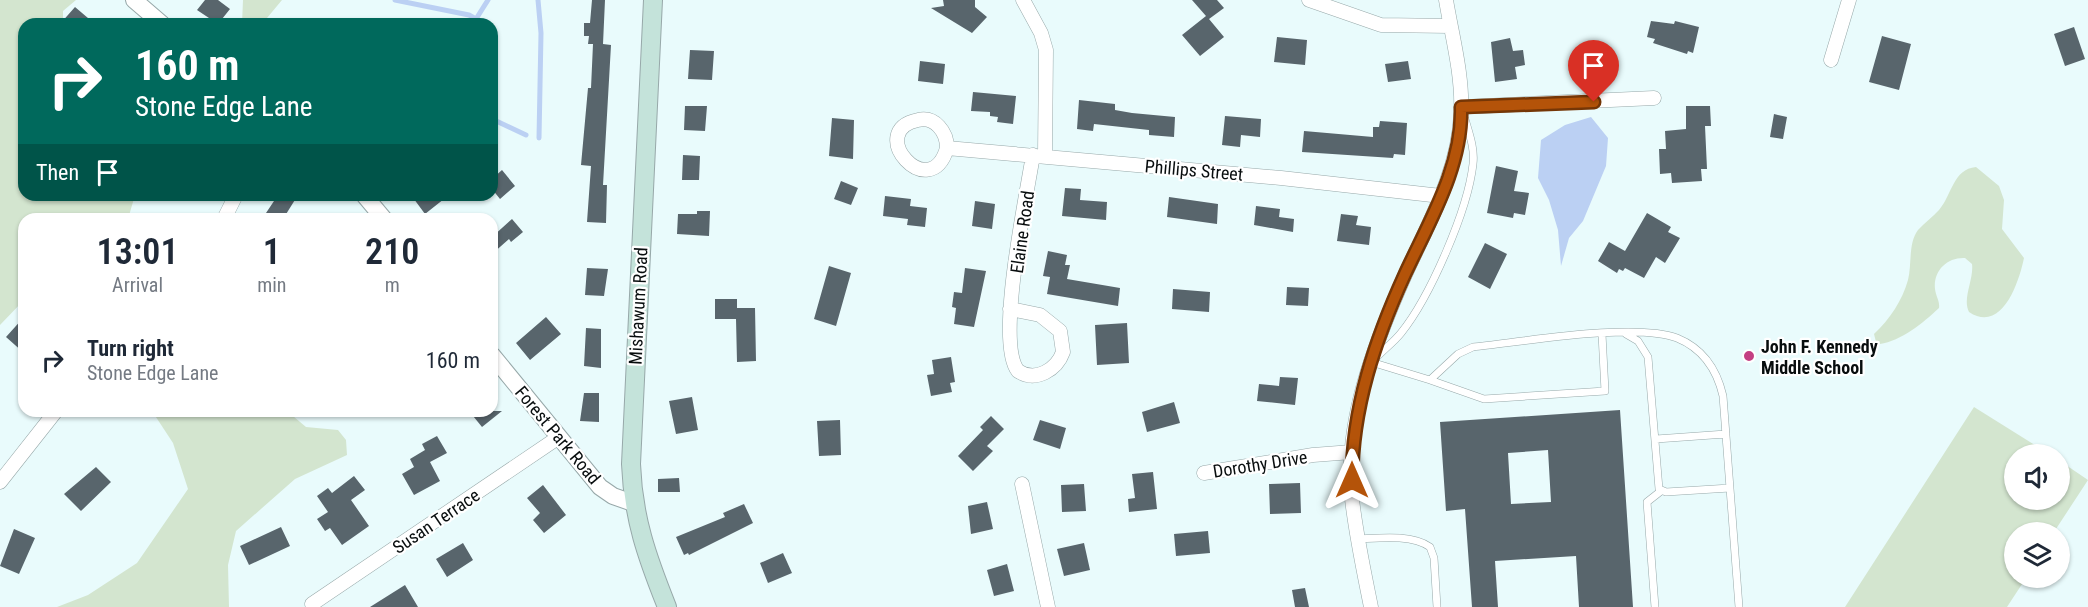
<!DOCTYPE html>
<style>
:root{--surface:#fff;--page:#f6f6f7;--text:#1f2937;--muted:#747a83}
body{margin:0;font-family:"Roboto Condensed",sans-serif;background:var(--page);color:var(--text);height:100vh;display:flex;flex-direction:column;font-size:22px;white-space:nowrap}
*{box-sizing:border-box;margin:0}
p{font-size:20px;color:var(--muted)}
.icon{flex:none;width:33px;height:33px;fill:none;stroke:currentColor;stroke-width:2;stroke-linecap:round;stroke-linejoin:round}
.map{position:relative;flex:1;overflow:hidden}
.sheet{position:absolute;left:18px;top:213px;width:480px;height:204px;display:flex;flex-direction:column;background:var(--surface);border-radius:18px;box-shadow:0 2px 4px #0004}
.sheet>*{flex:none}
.banner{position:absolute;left:18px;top:18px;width:480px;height:183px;border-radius:18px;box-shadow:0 2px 4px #0004;background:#00695c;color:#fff;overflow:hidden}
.buttons{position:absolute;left:2004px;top:444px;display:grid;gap:12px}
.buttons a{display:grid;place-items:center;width:66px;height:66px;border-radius:50%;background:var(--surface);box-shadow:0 2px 4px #0004;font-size:30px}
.pin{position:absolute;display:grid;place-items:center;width:51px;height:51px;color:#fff;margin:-62px -26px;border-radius:50% 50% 50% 0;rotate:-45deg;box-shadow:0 0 6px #0007}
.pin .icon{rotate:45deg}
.me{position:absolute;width:66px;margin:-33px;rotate:0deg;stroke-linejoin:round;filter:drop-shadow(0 0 4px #0008)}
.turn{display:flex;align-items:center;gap:21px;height:126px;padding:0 18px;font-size:27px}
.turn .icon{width:78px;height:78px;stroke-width:2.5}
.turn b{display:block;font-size:42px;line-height:51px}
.then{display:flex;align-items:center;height:57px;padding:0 18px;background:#0003;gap:12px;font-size:22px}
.eta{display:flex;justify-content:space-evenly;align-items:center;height:102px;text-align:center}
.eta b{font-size:36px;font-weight:600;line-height:42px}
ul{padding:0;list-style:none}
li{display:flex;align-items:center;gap:18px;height:90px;padding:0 18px}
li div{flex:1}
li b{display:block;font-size:22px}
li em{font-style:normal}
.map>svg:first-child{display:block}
.green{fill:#d3e5cf}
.water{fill:#bbd0f3}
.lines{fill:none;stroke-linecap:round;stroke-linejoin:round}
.stream{stroke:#bbd0f3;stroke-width:5}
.building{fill:#58656c;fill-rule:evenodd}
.service-casing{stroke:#97a8a9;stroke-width:8}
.minor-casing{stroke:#97a8a9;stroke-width:15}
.tertiary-casing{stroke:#97a8a9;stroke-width:18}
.secondary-casing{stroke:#97a8a9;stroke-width:20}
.service{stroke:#fff;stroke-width:7}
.minor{stroke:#fff;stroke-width:14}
.tertiary{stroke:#fff;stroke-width:16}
.secondary{stroke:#c4e3da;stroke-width:18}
.route-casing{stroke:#753606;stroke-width:15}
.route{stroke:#b45309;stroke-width:10}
.poi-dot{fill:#c43f83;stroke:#fff;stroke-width:2}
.labels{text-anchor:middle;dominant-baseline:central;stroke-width:4.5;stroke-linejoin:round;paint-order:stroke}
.street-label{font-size:18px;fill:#080d0e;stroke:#fff}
.poi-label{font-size:18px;font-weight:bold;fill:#080d0e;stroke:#fff;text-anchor:start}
</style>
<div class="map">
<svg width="2088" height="607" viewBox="0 0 2088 607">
<rect width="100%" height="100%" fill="#e9fbfc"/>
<path class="green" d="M0,0H76L63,11V24H24V195H135L128,219H24V300L0,325Z
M243,0H282L262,24H242Z
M1976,167L1999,186L2004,200L2002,229L2024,258C2019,282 2002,334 1969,312C1962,298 1974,280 1972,264L1965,258C1947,257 1933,271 1935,289C1936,297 1940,301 1939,308C1923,323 1901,341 1880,344L1876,342L1874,334C1890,319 1902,301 1908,280C1912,265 1908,243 1918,230C1924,223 1933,217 1939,210C1952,195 1953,169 1976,167Z
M1974,407L2049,454H2014V500H2060V461L2088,480L2054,532H2014V578H2026L2007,607H1845Z
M152,411H287L306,427L338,430L346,440L347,455L295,479L236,531L228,565L229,607H57L88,595L137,563L188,489L173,443Z"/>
<path class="water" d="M1591,117L1608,138L1606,166L1583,221L1569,238L1561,266L1558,230L1549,200L1538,178L1541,140L1565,125Z"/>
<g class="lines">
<path class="stream" d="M395,0L469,15L476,19L488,0
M538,0L541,33L539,138
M492,44H494
M492,119L526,135"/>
</g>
<path class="building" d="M205,0H218L230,9L218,24L197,10Z
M592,0H605L603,44L611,45L603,185H607L606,223L587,222L591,166L581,165L588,88H591L593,44H588L589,36H584V23H590Z
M943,0H975V7L987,17L972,33L931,8L944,6Z
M1192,0H1217L1224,8L1209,19L1224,37L1200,56L1182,35L1206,16Z
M75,7L95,24H60Z
M1651,21L1674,24L1675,21L1699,27L1693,53L1688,51L1687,54L1653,43L1655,39L1647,37Z
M2074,27L2085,59L2065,66L2054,34Z
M1882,36L1911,44L1899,90L1869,82Z
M1277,37L1307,40L1305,65L1274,62Z
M1510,38L1513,51L1523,50L1525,65L1515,67L1517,79L1495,82L1491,42Z
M690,50L714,51L712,80L688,79Z
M920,61L945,64L943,84L918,81Z
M1408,61L1411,79L1388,82L1385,64Z
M973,92L1016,96L1013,124L997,122L998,117L990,116V112L971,111Z
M1079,100L1115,104V110L1132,113L1175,117L1174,137L1149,135V130L1094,124L1093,131L1077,129Z
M685,106H707L705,131L684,130Z
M1686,106H1710L1711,126H1705L1707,169H1701L1702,181L1672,183L1671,173L1660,174L1659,149H1666L1665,131L1686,129Z
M1774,114L1787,117L1783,139L1770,137Z
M1225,116L1261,119L1260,137L1241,135L1240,147L1222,145Z
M832,118L854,120L853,159L829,156Z
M1380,121L1407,123L1405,155L1394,154L1393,158L1302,152L1304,131L1373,137V127H1379Z
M683,155L700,156L699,180H682Z
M1496,166L1518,171L1514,191L1529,193L1525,215L1514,213L1513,218L1487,213Z
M502,170L515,186L500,199L492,189V179Z
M841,181L858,188L851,205L834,199Z
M1065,188L1081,189L1080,200L1107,202L1106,220L1062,216Z
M278,195H298L283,219H262Z
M411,195H449L425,214Z
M885,196L911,199L910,206L927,208L925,227L907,225L908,219L883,216Z
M1169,197L1218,204L1217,224L1167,217Z
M975,201L995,204L992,229L972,226Z
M1256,206L1280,209L1279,217L1294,219L1293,232L1254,225Z
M697,211H710L709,236L677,234L678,214H697Z
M1647,213L1671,227L1668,232L1680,238L1665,263L1656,257L1644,278L1625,268L1623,271L1619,269L1617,273L1598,261L1609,242L1625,251Z
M1341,214L1358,216L1356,225L1371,227L1369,245L1337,241Z
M512,219L523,232L511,242L509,239L492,254V237Z
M1485,243L1507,254L1490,289L1468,277Z
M1048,251L1067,255L1065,265H1070L1067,279L1120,288L1118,306L1047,294L1050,277L1043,276Z
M829,266L851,273L836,326L814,319Z
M587,268L608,269L604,296L585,295Z
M965,268L986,271L974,327L954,324L956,308L952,307L954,292L962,293Z
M1287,287L1309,288L1308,306L1286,305Z
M1173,289L1210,292L1209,312L1172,309Z
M715,299H737V308H755L756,361L737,362L736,319H715Z
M24,317V353L6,337Z
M546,317L561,334L530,360L516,343Z
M1127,323L1129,363L1097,365L1095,325Z
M586,328L601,329V368L584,366Z
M951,357L955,382L950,383L952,392L931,396L927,375L934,374L932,360Z
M1280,377L1298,378L1295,405L1257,401L1259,384L1279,386Z
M584,393H599V422L580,421Z
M692,397L698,430L676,434L669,401Z
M1174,402L1180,423L1147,432L1142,412Z
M1620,410L1633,607H1579L1576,556L1495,561L1498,607H1472L1465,509L1446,511L1440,422ZM1548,450L1551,502L1511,504L1508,453Z
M469,411H502L482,427Z
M991,416L1004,429L987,446L993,451L973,471L958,456L983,430L980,427Z
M840,420L841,455L819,456L817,421Z
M1040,420L1066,428L1060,449L1033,440Z
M437,436L447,453L430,462L440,481L414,495L402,474L414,467L410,459L425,450L422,444Z
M96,467L111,482L81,511L64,494Z
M1153,472L1157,509L1129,512L1128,499L1135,498L1132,474Z
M354,476L365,490L351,500L369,526L342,545L330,528L325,531L317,519L328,512L317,496L328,488L332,493Z
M679,478L680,492H658V479Z
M1300,483L1301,513L1270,514L1269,484Z
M1084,484L1086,511L1062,512L1061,485Z
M543,485L566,515L544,533L533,520L540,513L527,498Z
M987,502L993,529L971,534L968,506Z
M744,504L753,523L689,555L688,553L684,555L676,537L725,517L723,513Z
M281,527L290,546L249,565L240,546Z
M14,529L35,538L19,574L0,566Z
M1208,531L1210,553L1176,556L1174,534Z
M463,543L473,560L447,577L436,559Z
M1084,543L1090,570L1064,576L1057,549Z
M783,553L792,573L768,583L760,563Z
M1007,564L1014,591L994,596L987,570Z
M405,585L418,607H370Z
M1305,588L1309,607H1295L1292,590Z"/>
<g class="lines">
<g class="service-casing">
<path id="service" d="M1626,334L1638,341L1648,357L1659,489L1666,492L1730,488
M1375,359C1383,350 1394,342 1401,333C1430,297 1468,210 1473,164C1475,149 1469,133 1465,119
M1371,362L1430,380L1458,354L1473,347C1522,342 1635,322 1677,338C1704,349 1717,370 1723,396L1739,607
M1430,380L1484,399L1605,391L1602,334
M1656,439L1726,434
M1359,539C1379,538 1412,534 1430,547L1434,558L1437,607
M1655,607L1647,502L1661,491"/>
</g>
<g class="minor-casing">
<path id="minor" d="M1023,0L1041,33L1046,50L1045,155
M1309,0L1381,25L1450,26
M1831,60L1849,0
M1461,107L1654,98
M947,148C947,132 935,116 918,120C864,131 930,206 947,148L1281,178L1441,196
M224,219L236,195
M1010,309L1040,315L1060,331L1063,352C1057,369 1036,383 1018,371C995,343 1027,194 1033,155
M1204,473L1313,455L1352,452
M0,482L56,411
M1022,484L1048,607
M312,604L559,437
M1371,607C1364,572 1356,535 1352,499C1344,422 1374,345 1405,275C1428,224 1459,171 1461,113C1463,76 1452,36 1446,0"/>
</g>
<g class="tertiary-casing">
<path id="tertiary" d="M134,0L162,24
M364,195L384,219
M492,355L600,487L613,496L633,503"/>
</g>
<g class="secondary-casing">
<path id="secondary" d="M653,0L631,464C633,518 647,557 667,607"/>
</g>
<use href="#service" class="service"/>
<use href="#minor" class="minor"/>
<use href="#tertiary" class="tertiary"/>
<use href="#secondary" class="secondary"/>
</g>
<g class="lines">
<g class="route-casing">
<path id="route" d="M1352,480C1352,408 1375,340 1405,274C1429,222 1463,166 1461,107L1594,102"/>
</g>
<use href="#route" class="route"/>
</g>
<circle class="poi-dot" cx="1749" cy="356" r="6"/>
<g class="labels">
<g class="street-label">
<text transform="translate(1194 170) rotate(5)">Phillips Street</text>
<text transform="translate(1022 232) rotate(-82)">Elaine Road</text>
<text transform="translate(638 306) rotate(-87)">Mishawum Road</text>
<text transform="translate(558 435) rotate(50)">Forest Park Road</text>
<text transform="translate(1260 464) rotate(-9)">Dorothy Drive</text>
<text transform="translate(436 521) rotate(-34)">Susan Terrace</text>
</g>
<g class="poi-label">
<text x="1761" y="346">John F. Kennedy<tspan x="1761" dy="21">Middle School</tspan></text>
</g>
</g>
</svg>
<div class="buttons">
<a><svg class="icon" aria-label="sound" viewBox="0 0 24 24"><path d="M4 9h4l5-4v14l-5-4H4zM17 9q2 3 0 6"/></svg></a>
<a><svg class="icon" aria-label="layers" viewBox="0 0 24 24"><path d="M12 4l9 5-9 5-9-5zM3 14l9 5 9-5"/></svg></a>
</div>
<div class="pin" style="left:1594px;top:102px;background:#d93025"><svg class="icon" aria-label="arrive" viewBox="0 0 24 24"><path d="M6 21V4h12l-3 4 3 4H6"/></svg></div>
<svg class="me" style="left:1352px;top:480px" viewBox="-20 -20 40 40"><path d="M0-17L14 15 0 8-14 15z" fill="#b45309" stroke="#fff" stroke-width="4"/></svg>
<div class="banner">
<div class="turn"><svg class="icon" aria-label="right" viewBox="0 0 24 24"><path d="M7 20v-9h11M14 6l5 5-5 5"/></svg><div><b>160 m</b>Stone Edge Lane</div></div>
<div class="then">Then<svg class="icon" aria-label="arrive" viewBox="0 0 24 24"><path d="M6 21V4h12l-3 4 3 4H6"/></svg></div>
</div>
<section class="sheet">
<div class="eta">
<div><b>13:01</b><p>Arrival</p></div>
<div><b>1</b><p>min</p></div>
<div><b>210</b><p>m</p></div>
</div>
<ul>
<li><svg class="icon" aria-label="right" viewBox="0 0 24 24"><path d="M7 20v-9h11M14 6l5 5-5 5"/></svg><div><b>Turn right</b><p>Stone Edge Lane</p></div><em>160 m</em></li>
</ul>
</section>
</div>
